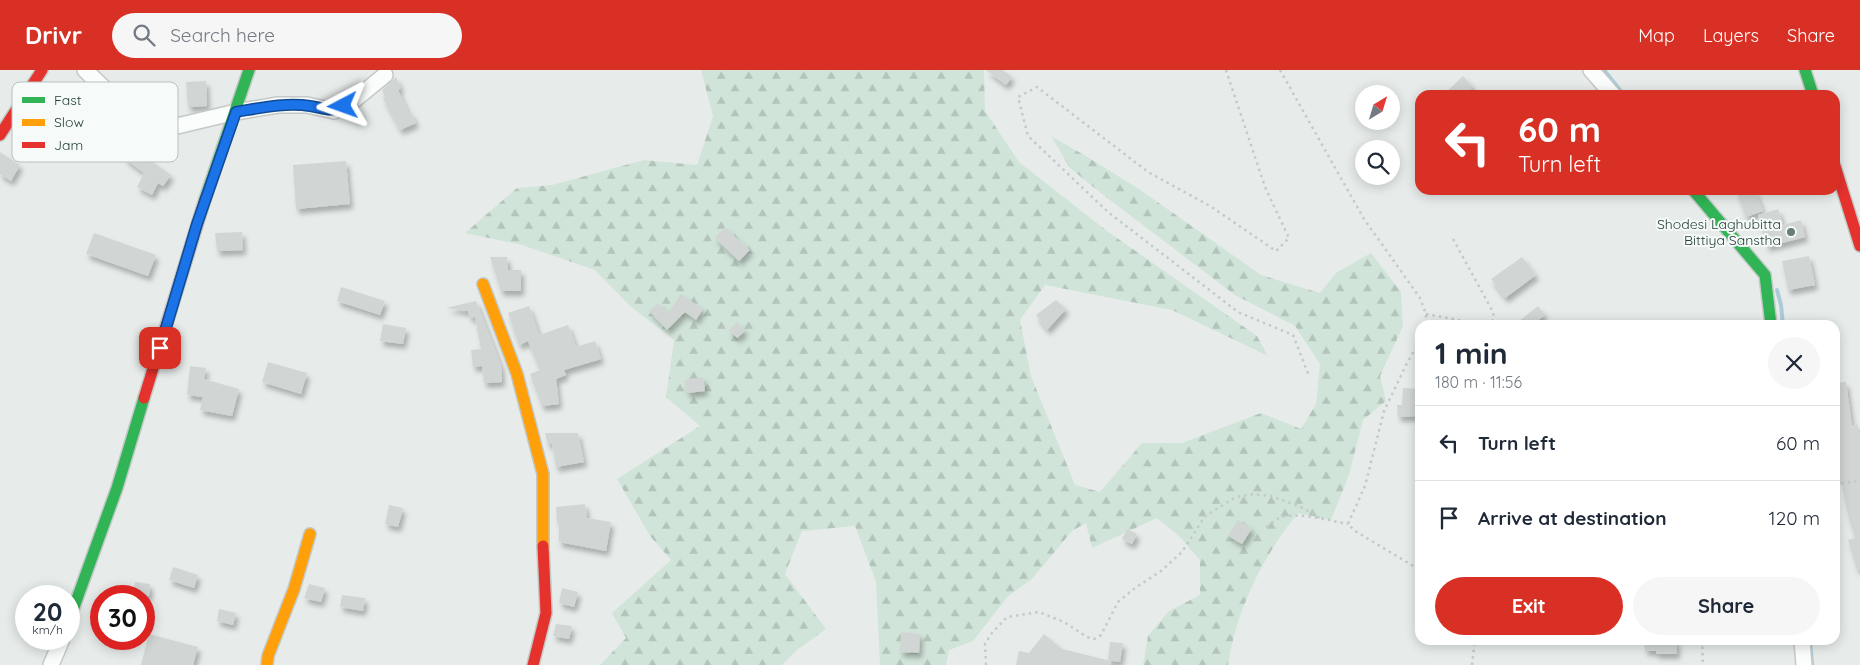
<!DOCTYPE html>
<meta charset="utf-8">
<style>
:root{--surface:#fff;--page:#f6f6f7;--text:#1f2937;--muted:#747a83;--line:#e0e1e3;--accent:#d93025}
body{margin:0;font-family:Quicksand,sans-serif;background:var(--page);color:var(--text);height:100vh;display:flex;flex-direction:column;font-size:19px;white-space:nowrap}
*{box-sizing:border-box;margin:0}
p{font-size:16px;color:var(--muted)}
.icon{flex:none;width:28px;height:28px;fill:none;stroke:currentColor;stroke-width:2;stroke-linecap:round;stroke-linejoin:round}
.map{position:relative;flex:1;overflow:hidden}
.details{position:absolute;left:1415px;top:250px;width:425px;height:325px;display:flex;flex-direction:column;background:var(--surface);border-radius:15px;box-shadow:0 2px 12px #0003}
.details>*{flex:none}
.guide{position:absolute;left:1415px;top:20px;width:425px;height:105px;border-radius:15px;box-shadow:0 2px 12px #0003;background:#d93025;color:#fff;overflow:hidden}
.needle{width:32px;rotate:38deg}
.fabs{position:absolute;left:1355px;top:15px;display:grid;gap:10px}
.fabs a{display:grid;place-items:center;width:45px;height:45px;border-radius:50%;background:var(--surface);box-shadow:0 2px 12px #0003;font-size:25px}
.speed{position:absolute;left:15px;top:515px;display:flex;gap:10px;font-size:25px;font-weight:700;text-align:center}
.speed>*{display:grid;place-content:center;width:65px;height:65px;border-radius:50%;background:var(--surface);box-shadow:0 2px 12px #0003;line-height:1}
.speed small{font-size:12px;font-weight:400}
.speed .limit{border:8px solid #d22;background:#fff;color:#111}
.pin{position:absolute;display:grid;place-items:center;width:42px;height:42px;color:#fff;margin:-21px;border-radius:10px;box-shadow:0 2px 8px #0006}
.me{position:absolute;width:55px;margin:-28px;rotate:266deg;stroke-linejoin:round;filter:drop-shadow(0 0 4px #0008)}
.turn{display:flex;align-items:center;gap:18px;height:105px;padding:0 20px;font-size:22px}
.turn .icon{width:65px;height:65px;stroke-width:2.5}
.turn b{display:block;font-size:35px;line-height:42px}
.round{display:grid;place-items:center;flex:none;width:52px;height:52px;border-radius:26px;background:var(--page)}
.overview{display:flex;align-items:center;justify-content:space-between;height:85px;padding:0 20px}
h1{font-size:30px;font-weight:700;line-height:38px}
.primary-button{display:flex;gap:10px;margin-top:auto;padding:10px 20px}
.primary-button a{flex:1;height:58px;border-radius:30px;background:var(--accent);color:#fff;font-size:20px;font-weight:700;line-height:58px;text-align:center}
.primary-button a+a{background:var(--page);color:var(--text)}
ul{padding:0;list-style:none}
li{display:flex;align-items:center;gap:15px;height:75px;padding:0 20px;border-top:1px solid var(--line)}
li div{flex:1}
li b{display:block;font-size:19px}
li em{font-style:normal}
header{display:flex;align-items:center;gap:30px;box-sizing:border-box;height:70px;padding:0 25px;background:var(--accent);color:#fff}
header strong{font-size:24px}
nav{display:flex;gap:28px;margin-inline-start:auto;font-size:18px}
.search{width:350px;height:45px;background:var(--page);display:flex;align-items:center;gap:12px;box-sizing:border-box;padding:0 18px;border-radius:28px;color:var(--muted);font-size:19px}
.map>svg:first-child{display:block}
.forest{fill:url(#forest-firs)}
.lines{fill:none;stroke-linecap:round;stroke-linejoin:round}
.stream{stroke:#aaccd8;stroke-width:4}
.building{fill:#d1d5d4;filter:url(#shadow)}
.street-casing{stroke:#c4c9c7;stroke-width:18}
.fast-casing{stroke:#c3c9c7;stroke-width:14}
.slow-casing{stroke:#c3c9c7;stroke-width:14}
.jam-casing{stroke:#c3c9c7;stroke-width:14}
.path{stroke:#c2cbca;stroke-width:2.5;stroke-dasharray:2.5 4;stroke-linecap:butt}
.street{stroke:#fbfcfc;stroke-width:15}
.fast{stroke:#30b455;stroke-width:11}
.slow{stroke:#ff9f0a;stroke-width:11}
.jam{stroke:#e5322d;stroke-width:11}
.route-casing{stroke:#114b97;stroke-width:12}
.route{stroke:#1a73e8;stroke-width:9}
.poi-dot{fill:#697c78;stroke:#f6faf8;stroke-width:2}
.labels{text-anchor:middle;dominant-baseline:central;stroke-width:4;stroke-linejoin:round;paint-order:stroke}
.poi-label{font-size:14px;fill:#253f3b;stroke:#f6faf8;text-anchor:end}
.key{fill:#f6faf8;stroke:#b7c2bf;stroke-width:1}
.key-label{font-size:14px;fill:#253f3b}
</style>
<header>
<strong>Drivr</strong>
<div class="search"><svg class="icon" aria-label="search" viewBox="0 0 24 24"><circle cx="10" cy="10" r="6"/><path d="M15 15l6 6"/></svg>Search here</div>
<nav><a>Map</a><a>Layers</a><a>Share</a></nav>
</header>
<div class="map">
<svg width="1860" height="595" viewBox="0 0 1860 595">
<defs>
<pattern id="forest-firs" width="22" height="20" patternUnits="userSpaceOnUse" patternTransform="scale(1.25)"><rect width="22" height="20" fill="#d1e4d9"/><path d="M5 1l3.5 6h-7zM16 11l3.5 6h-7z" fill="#b3c5bb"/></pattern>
<filter id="shadow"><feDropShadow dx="3" dy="5" stdDeviation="2.5" flood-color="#0004"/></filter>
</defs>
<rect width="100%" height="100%" fill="#e7ecea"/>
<path class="forest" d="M701,0H984L985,41L1019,92L1107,161L1257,266L1268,286L1172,240L1045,215L1020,250L1031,306L1075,415L1100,422L1142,373H1182L1261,343L1301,359L1316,334L1320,294L1295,256L1235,225L1102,124L1070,98L1051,66L1084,85L1139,119L1261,205L1320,223L1336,203L1371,183L1401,222L1403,256L1380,306L1386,331L1363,350L1349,405L1331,450L1298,443C1263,486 1236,540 1228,595H1143L1148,566L1169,541L1200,525V490L1179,466L1157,448L1092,478L1086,453L1072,461L1032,509L1008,526L973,571L949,580L946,595H880L876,512L855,456L802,461L785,504L826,559L797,580L782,595H600L626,568L612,543L671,490L650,466L617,409L700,356L666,327L674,270L630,236L595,200L522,175L465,163L517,118L552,115L644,90L697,95L713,46Z"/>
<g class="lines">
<path class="stream" d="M1604,0L1624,25
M1777,220L1781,235L1783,255
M1810,570L1812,595"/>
</g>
<path class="building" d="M986,0H1003L1012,7L1006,15Z
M1463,6L1473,17L1465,25H1443Z
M396,7L401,18L398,20L409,44L411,42L416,53L400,60L383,28L385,27L382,20Z
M206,11L207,36L188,37L186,12Z
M132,77L171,105L163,116L158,113L152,125L137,117L144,103L124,88Z
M0,82L20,95L11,111L0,104Z
M346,91L350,134L296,139L293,95Z
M1736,120H1755L1763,141L1746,147Z
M1778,139L1783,155L1801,150L1805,167L1767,177L1758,145Z
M725,157L750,180L739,191L715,168Z
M242,162L243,180L217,181L215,163Z
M94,163L156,185L148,206L86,184Z
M1809,186L1815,215L1788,220L1782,191Z
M490,187H507L508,200H521V221H501Z
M1522,187L1536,205L1505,228L1491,209Z
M341,217L385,231L380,245L337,231Z
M681,224L703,239L696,250L685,242L667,260L649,241L658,233L668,243Z
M1056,230L1066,239L1047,260L1036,245Z
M476,231L501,296L502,312L484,313L482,296L473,297L471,280L481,279L475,247L470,248L468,241L446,238Z
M529,236L539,265L568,255L576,277L595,271L601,289L564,300L566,305L556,309L559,334L542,336L530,304L540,300L528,271L519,275L508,243Z
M1538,236L1545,245L1532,255H1514Z
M737,252L745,261L737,268L729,260Z
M383,254L406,258L403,274L380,271Z
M268,292L307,303L301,324L262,312Z
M190,296L206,298L204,309L239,319L232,346L200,340L203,327L187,325Z
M703,307L705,321L687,323L684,310Z
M1846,312L1852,356L1857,354L1860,366V499L1857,500L1848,470L1855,468L1848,445L1840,407L1835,408V313Z
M1403,318L1420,319V346L1398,347L1397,335H1402Z
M545,363H578L584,392L556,397L552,374H548Z
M585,434L587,448L611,452L606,481L559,472V452H557L556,437Z
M389,435L403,438L398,457L385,454Z
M1238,450L1252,458L1242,474L1228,466Z
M1127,459L1137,464L1132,474L1122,469Z
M173,497L198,505L194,518L169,510Z
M135,512L150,514L149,526L133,523Z
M309,514L325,518L321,532L304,528Z
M562,518L578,522L574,537L559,533Z
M342,525L365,528L363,541L340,537Z
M219,539L236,543L233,555L217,551Z
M556,554L572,556L569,569L553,566Z
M901,562L920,564L919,583L900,582Z
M149,564L198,577L193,595H141Z
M1044,564L1062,579L1111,591L1110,595H1016L1019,581L1029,583Z
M1644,570H1677V584H1656V581H1645Z
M1110,572L1123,573L1120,592L1108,590Z"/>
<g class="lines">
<g class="street-casing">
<path id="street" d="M85,0L131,44L152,62L236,42L278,35H307L334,41L353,31L385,5
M1591,0L1613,25
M1802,570L1804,595
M51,595L62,569"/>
</g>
<g class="fast-casing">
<path id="fast" d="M1805,0L1813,25
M1693,120L1765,205L1771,255
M205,129L249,0
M69,551L117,418L144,328"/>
</g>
<g class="slow-casing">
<path id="slow" d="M483,214L517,304L543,404V476
M267,595L268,586L294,519L310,464"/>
</g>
<g class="jam-casing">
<path id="jam" d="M0,65L42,0
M1835,96L1860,176
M144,328L205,129
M533,595L546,543L543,476"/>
</g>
<path class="path" d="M1226,0L1265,117L1289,168L1276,181L1210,136L1148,102L1037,17L1018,27L1028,66L1108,142L1238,242L1293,265L1309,306
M1280,0L1364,149L1420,228L1426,244V255
M1453,169L1493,242L1494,248L1489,255
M1426,244L1485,255
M1420,271L1407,293L1384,341L1365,416L1348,454L1355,461L1420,500
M1835,415L1860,410
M1266,457C1270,455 1275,450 1279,448C1296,441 1331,451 1348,454
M1702,570L1703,595
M986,595L985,574L991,564L1007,547L1039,542L1064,552L1087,567L1094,569L1101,565L1118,532L1135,518L1161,501L1182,482L1205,446L1236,427L1253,424L1271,426L1301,437L1320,448
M1472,595L1475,570"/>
<use href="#street" class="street"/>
<use href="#fast" class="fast"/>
<use href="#slow" class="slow"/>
<use href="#jam" class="jam"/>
</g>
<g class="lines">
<g class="route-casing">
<path id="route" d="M160,278L197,154L236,42C260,38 286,32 310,36C324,38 330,43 343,36"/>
</g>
<use href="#route" class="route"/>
</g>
<circle class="poi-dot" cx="1791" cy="162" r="5"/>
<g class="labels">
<g class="poi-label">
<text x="1781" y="154">Shodesi Laghubitta<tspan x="1781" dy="16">Bittiya Sanstha</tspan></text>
</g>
</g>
<rect x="12" y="12" width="166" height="80" rx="8" class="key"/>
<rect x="22" y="27" width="23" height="6" fill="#30b455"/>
<rect x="22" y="49" width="23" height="7" fill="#ff9f0a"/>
<rect x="22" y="72" width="23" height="6" fill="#e5322d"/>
<g class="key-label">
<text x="54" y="35">Fast</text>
<text x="54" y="57">Slow</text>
<text x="54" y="80">Jam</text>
</g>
</svg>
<div class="fabs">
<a><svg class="needle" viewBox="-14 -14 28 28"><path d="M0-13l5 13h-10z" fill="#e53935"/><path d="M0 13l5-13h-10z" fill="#747a83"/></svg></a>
<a><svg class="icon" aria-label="search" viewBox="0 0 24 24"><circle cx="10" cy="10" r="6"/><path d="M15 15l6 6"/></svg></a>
</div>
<div class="speed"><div>20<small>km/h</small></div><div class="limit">30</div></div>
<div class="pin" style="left:160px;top:278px;background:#d93025"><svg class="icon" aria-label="arrive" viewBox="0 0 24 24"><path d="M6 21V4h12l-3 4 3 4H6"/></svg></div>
<svg class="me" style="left:343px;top:36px" viewBox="-20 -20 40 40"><path d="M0-17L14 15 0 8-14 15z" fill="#1a73e8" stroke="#fff" stroke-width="4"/></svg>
<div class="guide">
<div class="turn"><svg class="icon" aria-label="left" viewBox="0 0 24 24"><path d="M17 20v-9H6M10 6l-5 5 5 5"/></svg><div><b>60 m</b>Turn left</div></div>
</div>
<section class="details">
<div class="overview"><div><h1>1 min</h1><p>180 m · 11:56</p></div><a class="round"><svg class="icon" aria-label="close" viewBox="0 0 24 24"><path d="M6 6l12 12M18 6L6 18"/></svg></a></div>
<ul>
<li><svg class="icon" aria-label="left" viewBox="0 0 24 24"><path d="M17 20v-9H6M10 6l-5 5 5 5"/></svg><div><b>Turn left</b></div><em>60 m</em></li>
<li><svg class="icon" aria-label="arrive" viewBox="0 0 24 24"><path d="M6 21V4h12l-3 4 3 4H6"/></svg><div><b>Arrive at destination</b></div><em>120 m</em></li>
</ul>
<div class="primary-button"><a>Exit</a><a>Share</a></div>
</section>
</div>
